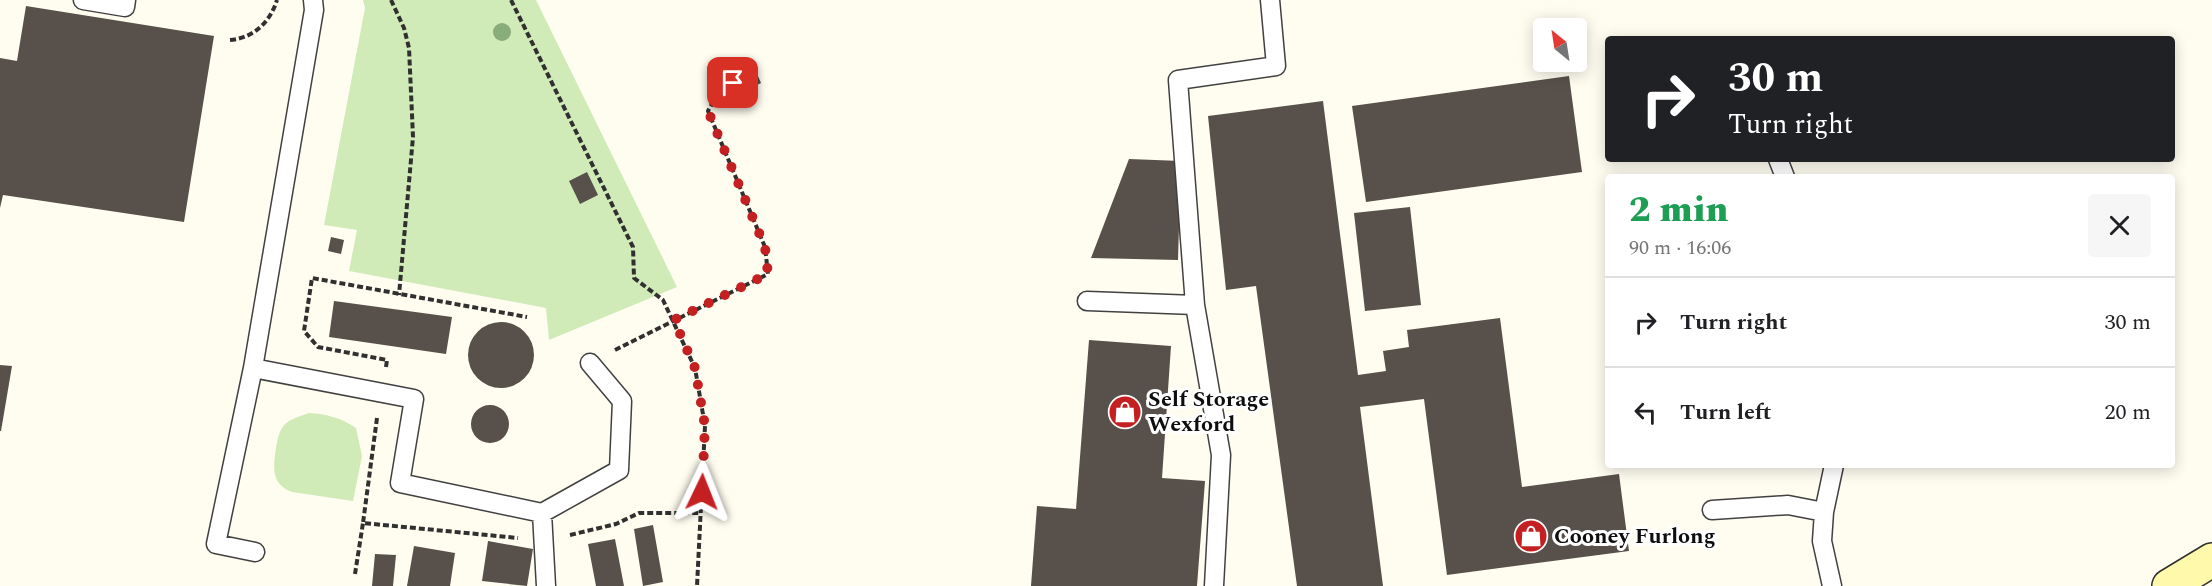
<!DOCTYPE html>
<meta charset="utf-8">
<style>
:root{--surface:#fff;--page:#f6f6f6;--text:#202124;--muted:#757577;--line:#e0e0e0}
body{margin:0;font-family:Spectral,serif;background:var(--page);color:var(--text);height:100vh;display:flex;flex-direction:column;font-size:22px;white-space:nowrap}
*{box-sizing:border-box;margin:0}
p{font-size:20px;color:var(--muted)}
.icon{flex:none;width:33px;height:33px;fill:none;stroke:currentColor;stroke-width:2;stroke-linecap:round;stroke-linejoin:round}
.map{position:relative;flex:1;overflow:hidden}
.side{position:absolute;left:1605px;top:174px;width:570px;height:294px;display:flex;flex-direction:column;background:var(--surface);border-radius:6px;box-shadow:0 3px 15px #0003}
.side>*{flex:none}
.guide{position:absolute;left:1605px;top:36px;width:570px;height:126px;border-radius:6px;box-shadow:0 3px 15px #0003;background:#202124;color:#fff;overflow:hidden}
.needle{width:39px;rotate:330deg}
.tools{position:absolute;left:1533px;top:18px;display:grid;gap:12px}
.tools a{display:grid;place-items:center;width:54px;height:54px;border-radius:6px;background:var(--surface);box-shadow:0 3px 15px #0003;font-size:30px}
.pin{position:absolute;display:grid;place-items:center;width:51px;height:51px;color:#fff;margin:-26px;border-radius:12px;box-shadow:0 3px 9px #0006}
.me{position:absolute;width:66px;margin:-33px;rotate:2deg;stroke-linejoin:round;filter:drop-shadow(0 0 4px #0008)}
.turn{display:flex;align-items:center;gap:21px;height:126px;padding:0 24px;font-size:27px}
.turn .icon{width:78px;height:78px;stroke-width:2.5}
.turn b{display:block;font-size:42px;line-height:51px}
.round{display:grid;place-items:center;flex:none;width:63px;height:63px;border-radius:6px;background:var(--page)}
.summary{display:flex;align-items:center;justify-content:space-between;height:102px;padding:0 24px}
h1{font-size:36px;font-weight:800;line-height:45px;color:#1e9e55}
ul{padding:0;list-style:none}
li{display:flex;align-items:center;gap:18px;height:90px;padding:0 24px;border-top:2px solid var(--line)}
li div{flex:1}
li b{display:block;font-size:22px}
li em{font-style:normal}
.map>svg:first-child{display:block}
.green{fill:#d0ebb8}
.building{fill:#58504a}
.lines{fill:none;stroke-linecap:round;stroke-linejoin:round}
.lane-casing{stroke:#414141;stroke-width:21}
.secondary-casing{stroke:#303030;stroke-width:36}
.path{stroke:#303030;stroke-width:4;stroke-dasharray:6 3;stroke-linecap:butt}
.lane{stroke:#fff;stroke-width:18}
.secondary{stroke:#fff9ab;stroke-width:33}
.tree{fill:#89ac7b}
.route{stroke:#c52021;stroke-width:10;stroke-dasharray:0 18}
.labels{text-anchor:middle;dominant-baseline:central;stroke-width:6;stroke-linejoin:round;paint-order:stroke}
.poi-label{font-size:22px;font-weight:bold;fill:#0e0e0e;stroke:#fff;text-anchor:start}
</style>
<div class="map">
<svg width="2212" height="586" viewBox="0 0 2212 586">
<rect width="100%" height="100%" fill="#fffdf0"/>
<path class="green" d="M363,0H536L677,287L549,340L546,308L349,271L357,230L324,225L365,8Z
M309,413C327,414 341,418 356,428L362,456L353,501L292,492C271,484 273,468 276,448C277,443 278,435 281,430C286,419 299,417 309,413Z"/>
<path class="building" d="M26,6L214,36L184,222L3,195L0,208V58L17,61Z
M752,62L761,83L745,91L736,68Z
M1569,76L1582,172L1366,202L1352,106Z
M1323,101L1358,375L1386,371L1383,351L1409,347L1407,330L1500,318L1522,487L1619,474L1629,551L1447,575L1424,399L1360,407L1383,586H1297L1256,286L1226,290L1208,116Z
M1129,159L1181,161L1178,260L1091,258Z
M587,172L598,195L580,204L569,181Z
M1410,207L1421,305L1365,311L1354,213Z
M331,237L344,240L341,254L328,251Z
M334,301L452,317L446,354L329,337Z
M468 355a33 33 0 1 1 66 0a33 33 0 1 1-66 0Z
M1089,340L1171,346L1162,478L1205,481L1197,586H1031L1037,506L1076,509Z
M0,365L12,366L1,431H0Z
M471 424a19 19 0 1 1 38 0a19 19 0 1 1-38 0Z
M653,525L663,582L643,586L634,529Z
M615,539L624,586H596L588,544Z
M488,541L533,549L527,586L482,581Z
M414,546L455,553L450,586H407Z
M375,554L396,555L393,586H372Z"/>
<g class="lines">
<g class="lane-casing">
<path id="lane" d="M83,0L125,7L126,0
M1778,159L1785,177
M1087,301L1195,305L1221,455L1214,586
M1195,305L1178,80L1276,66L1270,0
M253,368L414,399L400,483L542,513L619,470L622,401L590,363
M1712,510L1788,505L1824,512L1822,541L1832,586
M1824,512L1834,465
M542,513L546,586
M255,552L216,544L253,368L314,10L313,0"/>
</g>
<g class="secondary-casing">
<path id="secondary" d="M2169,586L2212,560"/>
</g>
<path class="path" d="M391,0L404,28L409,48L413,137L399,295
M511,0L633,247L634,278L663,300L695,368L705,426L697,586
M230,40C254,38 270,22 277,0
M615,350L768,274L765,247L708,111L716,97L733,83
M386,367L387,360L318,347L304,331L312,278L527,317
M377,418L363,523L518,538
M570,535L616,524L639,513H701
M355,574L363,523"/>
<use href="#lane" class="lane"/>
<use href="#secondary" class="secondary"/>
</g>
<circle class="tree" cx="502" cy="32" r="9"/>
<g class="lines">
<path class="route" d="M702,492L705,426L695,368L674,320L768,274L765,247L708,111L716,97L733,83"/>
</g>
<defs>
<g id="shop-disc" transform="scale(1.725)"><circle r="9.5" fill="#c52021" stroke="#fff"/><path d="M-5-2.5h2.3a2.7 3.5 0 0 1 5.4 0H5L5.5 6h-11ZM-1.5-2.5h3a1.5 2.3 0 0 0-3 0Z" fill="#fff"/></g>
</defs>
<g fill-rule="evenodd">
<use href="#shop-disc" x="1125" y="412"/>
<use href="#shop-disc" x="1531" y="536"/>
</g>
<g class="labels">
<g class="poi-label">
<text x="1148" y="399">Self Storage<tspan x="1148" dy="25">Wexford</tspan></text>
<text x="1554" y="536">Cooney Furlong</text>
</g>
</g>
</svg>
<div class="tools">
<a><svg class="needle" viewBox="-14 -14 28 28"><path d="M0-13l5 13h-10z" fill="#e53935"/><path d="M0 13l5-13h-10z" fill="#757577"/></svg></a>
</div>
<div class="pin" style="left:733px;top:83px;background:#d93025"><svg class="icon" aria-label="arrive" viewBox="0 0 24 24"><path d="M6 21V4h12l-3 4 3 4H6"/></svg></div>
<svg class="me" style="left:702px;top:492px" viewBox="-20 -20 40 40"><path d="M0-17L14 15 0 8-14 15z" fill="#c52021" stroke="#fff" stroke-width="4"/></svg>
<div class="guide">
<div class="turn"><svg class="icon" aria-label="right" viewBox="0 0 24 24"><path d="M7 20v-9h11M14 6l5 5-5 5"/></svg><div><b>30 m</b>Turn right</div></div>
</div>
<section class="side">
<div class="summary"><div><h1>2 min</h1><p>90 m · 16:06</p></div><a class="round"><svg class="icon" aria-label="close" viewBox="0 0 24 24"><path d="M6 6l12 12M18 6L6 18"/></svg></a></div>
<ul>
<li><svg class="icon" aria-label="right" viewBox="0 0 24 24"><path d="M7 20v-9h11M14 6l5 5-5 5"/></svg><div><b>Turn right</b></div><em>30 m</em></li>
<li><svg class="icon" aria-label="left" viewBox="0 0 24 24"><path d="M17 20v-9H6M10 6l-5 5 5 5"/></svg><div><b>Turn left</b></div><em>20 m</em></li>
</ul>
</section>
</div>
